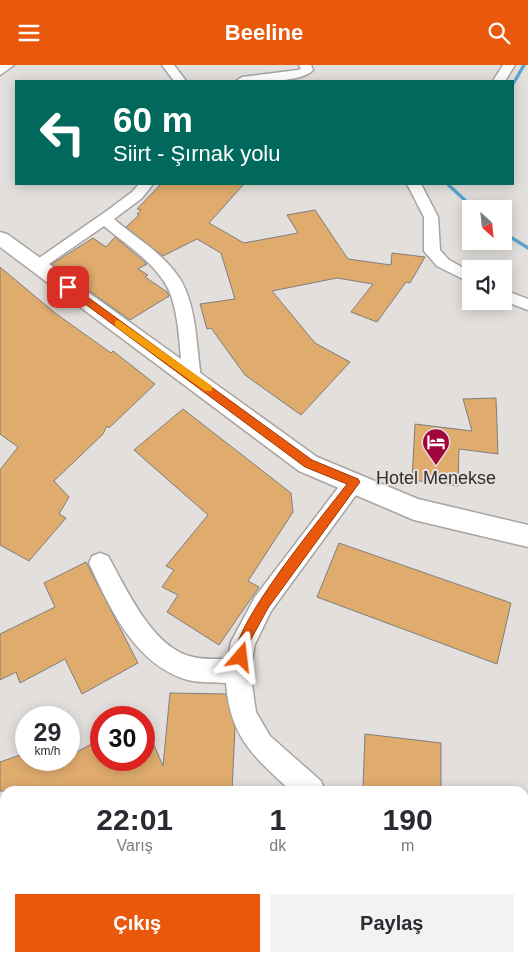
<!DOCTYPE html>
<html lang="tr">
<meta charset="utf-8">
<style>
:root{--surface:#fff;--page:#f2f2f3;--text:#2b2b33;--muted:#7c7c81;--accent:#ea580c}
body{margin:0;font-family:Arial,sans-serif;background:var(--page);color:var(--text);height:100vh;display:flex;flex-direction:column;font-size:19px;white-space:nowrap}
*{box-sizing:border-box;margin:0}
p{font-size:16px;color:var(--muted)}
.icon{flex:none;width:28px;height:28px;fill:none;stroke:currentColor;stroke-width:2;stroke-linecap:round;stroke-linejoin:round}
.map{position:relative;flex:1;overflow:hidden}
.details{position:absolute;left:0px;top:721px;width:529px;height:176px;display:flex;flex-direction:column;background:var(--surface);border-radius:15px 15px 0 0;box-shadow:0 2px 12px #0003}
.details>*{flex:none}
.guide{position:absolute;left:15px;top:15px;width:499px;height:105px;border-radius:0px;box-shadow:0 2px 12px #0003;background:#00695c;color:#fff;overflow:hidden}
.needle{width:32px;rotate:153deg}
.buttons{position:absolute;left:462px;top:135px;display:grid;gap:10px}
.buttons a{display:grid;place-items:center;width:50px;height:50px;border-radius:0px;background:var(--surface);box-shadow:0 2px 12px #0003;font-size:25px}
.speed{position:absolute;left:15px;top:641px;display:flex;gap:10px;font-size:25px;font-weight:700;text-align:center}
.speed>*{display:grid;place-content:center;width:65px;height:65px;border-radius:50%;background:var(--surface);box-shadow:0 2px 12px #0003;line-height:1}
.speed small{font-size:12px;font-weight:400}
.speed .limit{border:8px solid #d22;background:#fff;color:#111}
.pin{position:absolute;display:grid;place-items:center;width:42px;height:42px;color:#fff;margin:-21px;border-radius:10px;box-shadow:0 2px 8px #0006}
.me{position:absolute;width:55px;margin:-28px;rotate:17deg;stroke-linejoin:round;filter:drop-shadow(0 0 4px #0008)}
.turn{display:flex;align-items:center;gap:18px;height:105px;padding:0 15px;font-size:22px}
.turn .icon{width:65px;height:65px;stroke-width:2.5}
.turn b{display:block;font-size:35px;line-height:42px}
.eta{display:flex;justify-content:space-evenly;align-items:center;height:85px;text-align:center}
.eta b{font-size:30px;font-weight:700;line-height:35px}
.primary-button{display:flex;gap:10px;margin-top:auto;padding:10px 15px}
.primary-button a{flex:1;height:58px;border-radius:0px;background:var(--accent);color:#fff;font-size:20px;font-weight:700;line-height:58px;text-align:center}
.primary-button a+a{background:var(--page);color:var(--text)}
header{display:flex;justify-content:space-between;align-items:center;height:65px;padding:0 15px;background:var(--accent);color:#fff;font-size:22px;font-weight:700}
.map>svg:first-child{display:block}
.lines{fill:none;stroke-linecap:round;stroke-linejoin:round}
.stream{fill:#5aa4d2;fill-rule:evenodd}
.building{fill:#dfac6d;stroke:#807e7b}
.minor-casing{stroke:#a7a4a1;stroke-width:3}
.tertiary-casing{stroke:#a7a4a1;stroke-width:3}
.minor{fill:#fff;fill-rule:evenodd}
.tertiary{fill:#fff;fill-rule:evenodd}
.route{fill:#ea580c;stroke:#983908}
.slow{fill:#f59e0b}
.labels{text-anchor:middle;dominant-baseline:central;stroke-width:4;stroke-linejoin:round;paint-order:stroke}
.poi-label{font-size:18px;fill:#302f2e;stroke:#e2dfdc}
</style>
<header><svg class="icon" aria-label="menu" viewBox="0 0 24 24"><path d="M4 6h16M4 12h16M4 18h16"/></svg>Beeline<svg class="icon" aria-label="search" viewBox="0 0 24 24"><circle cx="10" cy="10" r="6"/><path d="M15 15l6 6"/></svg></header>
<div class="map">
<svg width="528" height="897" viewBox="0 0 528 897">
<rect width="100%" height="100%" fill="#e2dfdc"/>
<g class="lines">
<path class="stream" d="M522,0H526L512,24V18Z
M445,119H450L477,144H472Z
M504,166L528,181V185L504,170Z"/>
</g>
<path class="building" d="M161,119H244L209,158L244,178L298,168L287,150L315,145L348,194L391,200L392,188L425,192L410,218L406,217L377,257L351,247L373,219L337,213L272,226L315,278L350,297L301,350L245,310L211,263L207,264L200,239L235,234L221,188L197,174L163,191L126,162L139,150L137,149L141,145L137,144Z
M115,172L147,199L138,204L148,210L145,212L167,227L169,231L130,255L52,199L93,173L106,182Z
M0,202L55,248L111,288L113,286L155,319L109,363L107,361L103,369L54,416L69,432L59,449L66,453L29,496L0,480V405L18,382L0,369Z
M496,333L498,389L459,384L458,421L412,415L415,359L472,366L463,334Z
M183,344L291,428L293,447L248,516L259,522L219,580L167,547L178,530L162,522L174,505L166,501L208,450L134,385Z
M339,478L511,538L497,599L317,532Z
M86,497L138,598L82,629L65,594L20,618L16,607L0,615V569L55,542L44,518Z
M170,628L226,629L235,663L232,726H0V697L26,688V695H69V691L101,674V695H144V657L163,701Z
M365,669L441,678V726H391L363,723Z"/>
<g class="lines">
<g class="minor-casing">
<path id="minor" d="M0,0H14L0,10Z
M162,0H174L186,16H174Z
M299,0H311L313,5C302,18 253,17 236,16L242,12L298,5L301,4Z
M503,0H515L505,16H493Z
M139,119H153L142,133L114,154C136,173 164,189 180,214C197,242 196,280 201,312L198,317L192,319L186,317L183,312C179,284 180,238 163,215C148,193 124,178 104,161L43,203H31L29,200L108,145L132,127Z
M407,119H421L438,152L440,185L449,195L471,207V218L437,201L424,186V152Z
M504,225L528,234V245L504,236Z
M354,409L361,411L364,417L361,423L271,546L255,579L250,606L256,647L270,671L321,716L325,726H291C254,692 230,672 226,618C214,617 200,618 188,615C135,600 110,543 89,498L92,491L100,488L108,491C126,523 151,580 189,591C201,595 215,594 228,594L231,577L255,532L347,411Z
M528,825V856L524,858V827Z
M423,892H461L459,897H422Z"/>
</g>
<g class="tertiary-casing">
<path id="tertiary" d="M0,167L7,169L317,392L418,434L528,460V482L414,455L299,406L0,182Z"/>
</g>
<use href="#minor" class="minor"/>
<use href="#tertiary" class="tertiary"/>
</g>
<path class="route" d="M65,220H71L312,395L358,414L360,417L268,543L249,578L245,596L241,598L236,596C224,568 327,446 347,419L305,402L65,224Z"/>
<path class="slow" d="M118,255L212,321V326H205L115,261V256Z"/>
<defs>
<g id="hotel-pin" transform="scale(1.4375)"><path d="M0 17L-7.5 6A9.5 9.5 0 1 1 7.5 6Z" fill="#a2053b" stroke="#e2dfdc"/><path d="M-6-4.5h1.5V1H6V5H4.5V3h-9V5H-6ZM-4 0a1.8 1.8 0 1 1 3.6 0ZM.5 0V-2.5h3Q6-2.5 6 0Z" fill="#fff"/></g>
</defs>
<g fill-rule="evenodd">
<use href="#hotel-pin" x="436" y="377"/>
</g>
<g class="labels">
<g class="poi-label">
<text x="436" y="413">Hotel Menekse</text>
</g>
</g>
</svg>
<div class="buttons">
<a><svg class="needle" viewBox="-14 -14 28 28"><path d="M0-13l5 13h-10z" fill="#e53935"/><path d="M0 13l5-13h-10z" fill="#7c7c81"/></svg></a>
<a><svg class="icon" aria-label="sound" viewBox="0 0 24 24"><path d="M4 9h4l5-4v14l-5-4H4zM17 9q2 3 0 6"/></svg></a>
</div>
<div class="speed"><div>29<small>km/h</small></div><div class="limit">30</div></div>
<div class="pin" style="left:68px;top:222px;background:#d93025"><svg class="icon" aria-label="arrive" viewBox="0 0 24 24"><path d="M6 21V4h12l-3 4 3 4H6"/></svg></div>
<svg class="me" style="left:241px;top:592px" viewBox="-20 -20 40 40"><path d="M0-17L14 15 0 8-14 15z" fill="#ea580c" stroke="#fff" stroke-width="4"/></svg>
<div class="guide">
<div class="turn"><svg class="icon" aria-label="left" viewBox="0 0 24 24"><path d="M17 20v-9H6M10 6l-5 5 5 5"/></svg><div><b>60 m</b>Siirt - Şırnak yolu</div></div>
</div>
<section class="details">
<div class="eta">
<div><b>22:01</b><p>Varış</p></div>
<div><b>1</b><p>dk</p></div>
<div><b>190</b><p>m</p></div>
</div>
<div class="primary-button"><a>Çıkış</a><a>Paylaş</a></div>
</section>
</div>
